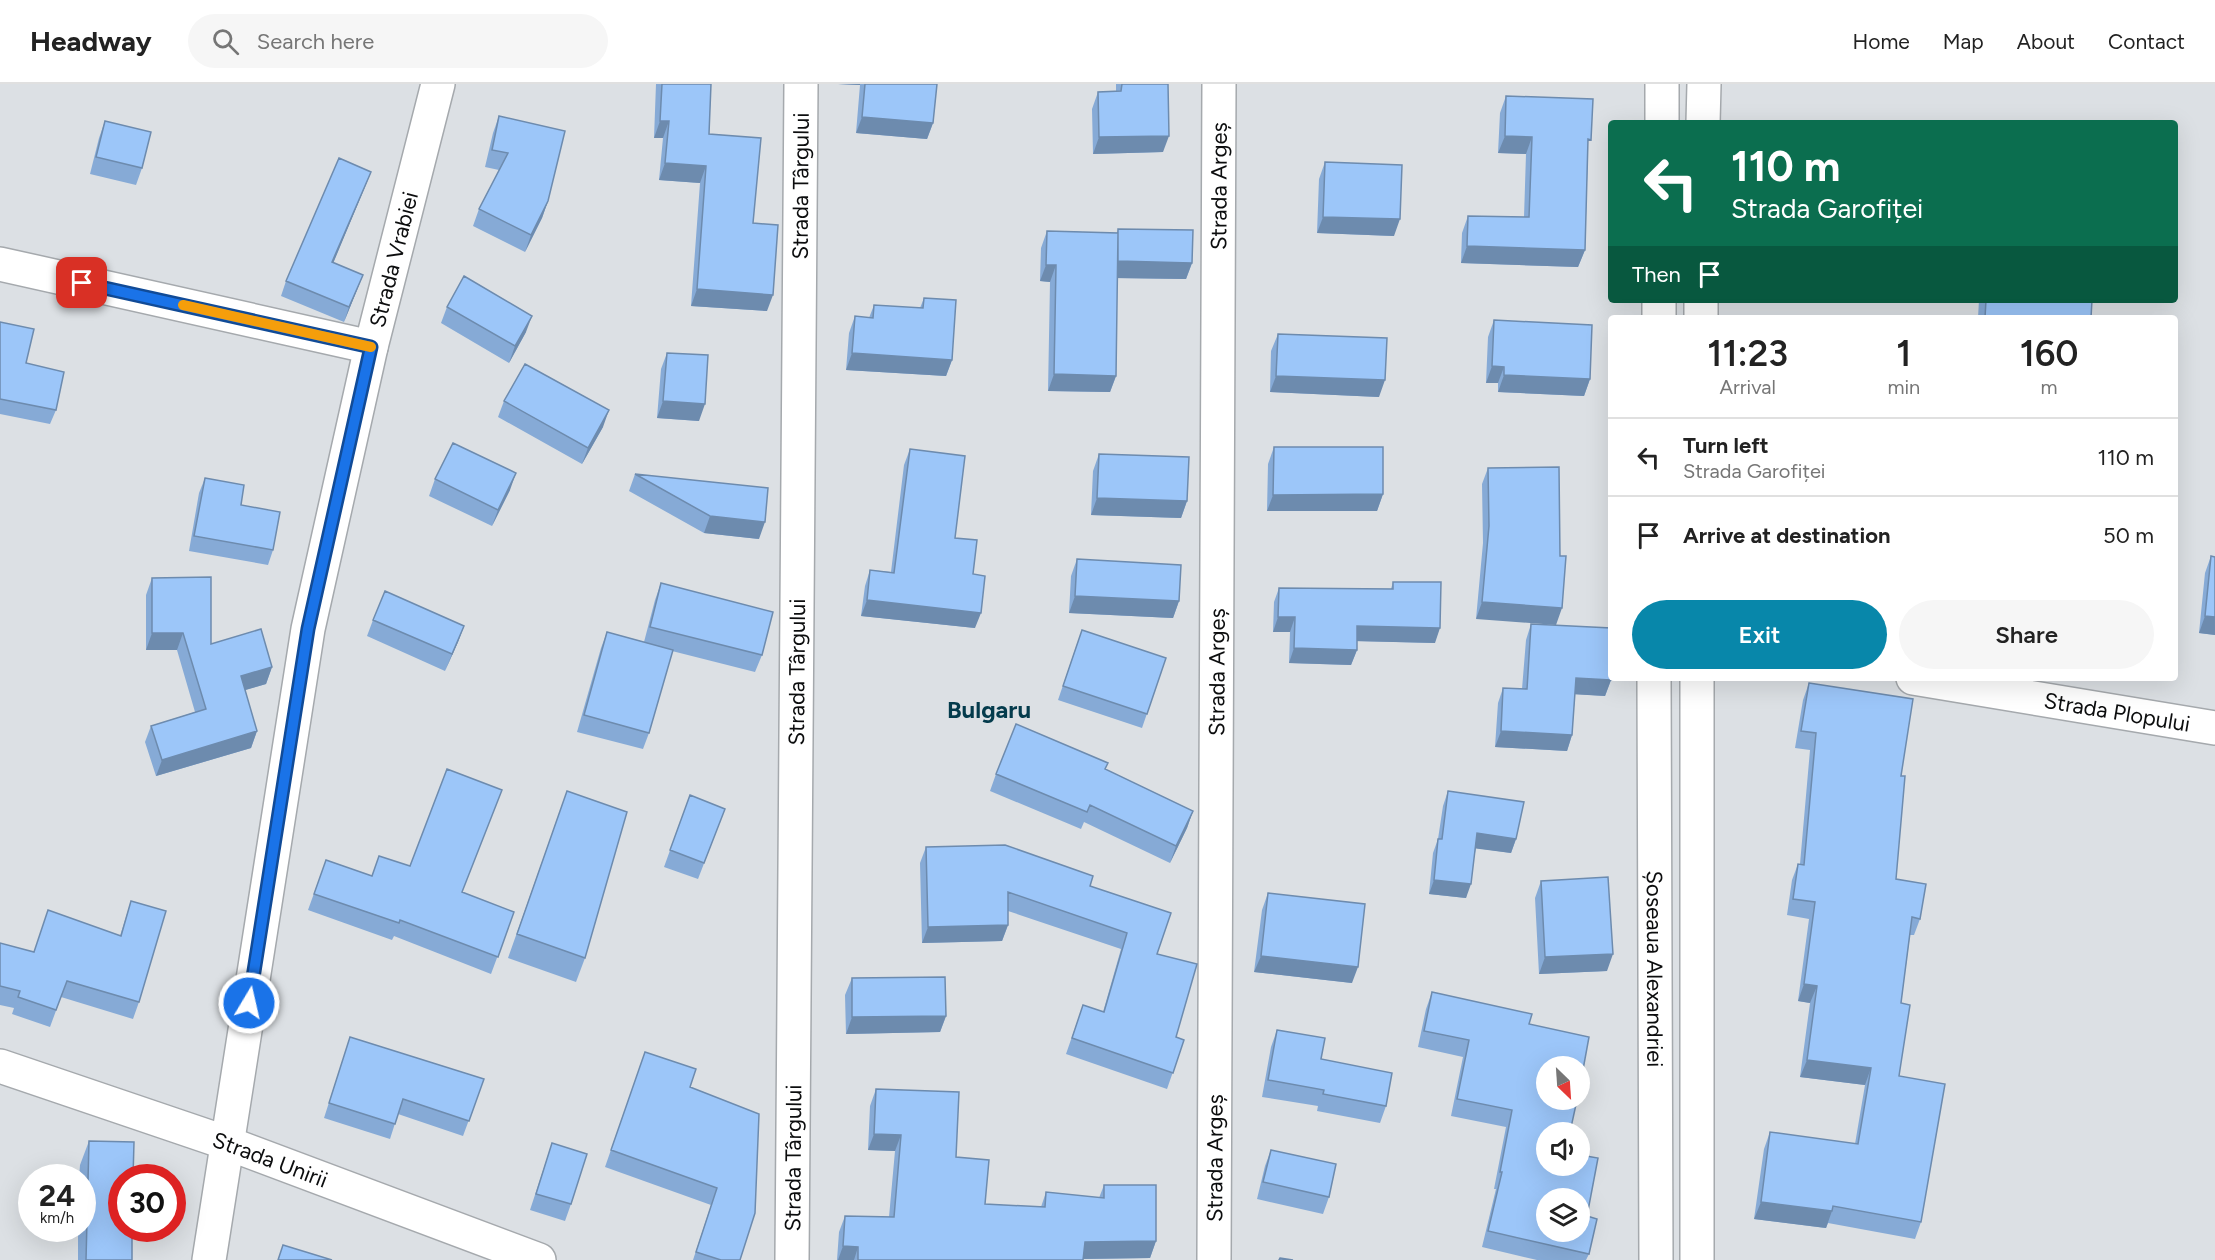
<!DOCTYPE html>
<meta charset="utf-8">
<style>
:root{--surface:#fff;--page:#f6f6f6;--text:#222;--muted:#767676;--line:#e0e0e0;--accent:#0887aa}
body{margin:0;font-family:Figtree,sans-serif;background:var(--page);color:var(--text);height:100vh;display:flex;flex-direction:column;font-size:22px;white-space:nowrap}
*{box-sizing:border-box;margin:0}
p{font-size:20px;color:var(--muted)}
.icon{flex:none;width:33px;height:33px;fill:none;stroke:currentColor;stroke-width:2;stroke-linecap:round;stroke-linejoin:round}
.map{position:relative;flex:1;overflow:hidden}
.drawer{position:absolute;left:1608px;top:231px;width:570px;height:366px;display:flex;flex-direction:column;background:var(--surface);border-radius:6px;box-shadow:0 6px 24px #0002}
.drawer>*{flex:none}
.top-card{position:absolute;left:1608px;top:36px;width:570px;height:183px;border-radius:6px;box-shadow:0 6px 24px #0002;background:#0b6e4f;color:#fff;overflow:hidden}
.needle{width:39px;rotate:155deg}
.tools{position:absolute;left:1536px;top:972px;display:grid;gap:12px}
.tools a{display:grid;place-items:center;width:54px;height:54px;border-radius:50%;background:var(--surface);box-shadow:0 6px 24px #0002;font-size:30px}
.speed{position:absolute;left:18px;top:1080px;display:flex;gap:12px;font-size:30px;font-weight:700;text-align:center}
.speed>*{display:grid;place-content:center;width:78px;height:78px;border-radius:50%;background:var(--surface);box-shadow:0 6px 24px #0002;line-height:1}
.speed small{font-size:15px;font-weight:400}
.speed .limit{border:9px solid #d22;background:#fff;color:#111}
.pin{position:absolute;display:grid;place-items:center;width:51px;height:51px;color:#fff;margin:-26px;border-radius:12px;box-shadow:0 3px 9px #0006}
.me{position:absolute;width:66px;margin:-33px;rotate:9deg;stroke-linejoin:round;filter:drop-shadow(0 0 4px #0008)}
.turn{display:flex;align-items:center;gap:21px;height:126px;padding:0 24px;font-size:27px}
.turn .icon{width:78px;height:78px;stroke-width:2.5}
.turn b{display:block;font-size:42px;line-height:51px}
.then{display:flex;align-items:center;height:57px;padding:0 24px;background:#0003;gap:12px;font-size:22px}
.eta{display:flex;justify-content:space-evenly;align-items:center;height:102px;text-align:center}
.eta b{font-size:36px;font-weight:600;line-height:42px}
.action{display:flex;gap:12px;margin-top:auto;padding:12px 24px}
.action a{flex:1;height:69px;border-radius:36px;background:var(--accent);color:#fff;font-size:24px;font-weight:600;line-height:69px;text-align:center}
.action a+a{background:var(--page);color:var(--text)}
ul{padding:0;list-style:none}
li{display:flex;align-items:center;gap:18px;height:78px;padding:0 24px;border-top:2px solid var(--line)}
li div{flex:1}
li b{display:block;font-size:22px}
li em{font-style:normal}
header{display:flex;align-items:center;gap:36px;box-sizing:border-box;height:84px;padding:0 30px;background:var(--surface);border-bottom:2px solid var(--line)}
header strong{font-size:28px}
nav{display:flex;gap:33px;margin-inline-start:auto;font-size:21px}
.search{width:420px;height:54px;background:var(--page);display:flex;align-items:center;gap:15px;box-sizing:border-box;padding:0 21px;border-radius:33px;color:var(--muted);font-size:22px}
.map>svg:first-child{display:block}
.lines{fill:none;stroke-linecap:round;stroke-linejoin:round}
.minor-casing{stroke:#a5a9ad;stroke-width:36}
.secondary-casing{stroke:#a5a9ad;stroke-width:36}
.trunk-casing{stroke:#a5a9ad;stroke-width:36}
.minor{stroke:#fff;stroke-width:33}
.secondary{stroke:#fff;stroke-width:33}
.trunk{stroke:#fff;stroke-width:33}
.wall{fill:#86aad6}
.shaded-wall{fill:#6d8bae}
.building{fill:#9cc6f9;stroke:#6d8bae;stroke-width:1.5;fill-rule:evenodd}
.route-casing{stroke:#114b97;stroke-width:15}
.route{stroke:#1a73e8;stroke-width:10}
.slow{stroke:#f59e0b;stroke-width:10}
.labels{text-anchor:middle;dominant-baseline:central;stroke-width:4.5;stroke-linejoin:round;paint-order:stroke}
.street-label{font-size:22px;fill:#0c0d0e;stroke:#dce0e4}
.neighbourhood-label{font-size:24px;font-weight:bold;fill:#043b4c;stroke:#dce0e4}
</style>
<header>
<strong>Headway</strong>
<div class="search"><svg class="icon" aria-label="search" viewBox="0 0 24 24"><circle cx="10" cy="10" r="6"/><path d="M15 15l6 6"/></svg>Search here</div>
<nav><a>Home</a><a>Map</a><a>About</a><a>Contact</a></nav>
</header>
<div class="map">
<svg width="2215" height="1176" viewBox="0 0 2215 1176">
<rect width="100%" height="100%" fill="#dce0e4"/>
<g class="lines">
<g class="minor-casing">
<g id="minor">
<path d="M0,180L371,263"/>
<path id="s1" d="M1913,594L2215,644"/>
<path id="s2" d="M209,1176L308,545L371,263L438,0"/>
<path id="s3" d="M792,1176L801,0"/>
<path id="s4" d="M1214,1176L1219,0"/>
</g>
</g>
<g class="secondary-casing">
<g id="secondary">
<path id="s5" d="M0,982L227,1059L539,1176"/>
</g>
</g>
<g class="trunk-casing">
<g id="trunk">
<path d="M1662,39V0"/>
<path d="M1703,39L1704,0"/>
<path d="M1659,234V216"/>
<path d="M1701,234V216"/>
<path id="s6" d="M1654,594L1656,1176"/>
<path d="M1697,1176V594"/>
</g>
</g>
<use href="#minor" class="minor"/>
<use href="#secondary" class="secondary"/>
<use href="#trunk" class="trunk"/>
</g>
<path class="wall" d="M656,0H711L709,50L753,139L767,227L691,222L700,99L659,96L663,54H654Z
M838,0H937L933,39L927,55L856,49L860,1Z
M1116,0H1168L1163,68L1093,70L1092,25L1098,8L1116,7Z
M1506,12L1588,65L1585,166L1578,183L1461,179L1462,149L1468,132L1524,133L1526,70L1498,69L1500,29Z
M499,32L548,117L542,134L525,168L473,142L479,125L499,86L485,83L493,49Z
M105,37L142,84L136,101L90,90L99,54Z
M1325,78L1394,152L1317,149L1319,95Z
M371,88L333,179L363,191L344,238L281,212L286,197Z
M1118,145L1192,179L1186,195L1117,194L1116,292L1110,308L1048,307L1050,198L1040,197L1041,164L1047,147L1117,149Z
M924,214L952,276L946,292L846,286L849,249L855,232L869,234L874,221L920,224Z
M1979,216H2092L2091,234H1978Z
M447,223L526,248L509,279L441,239Z
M1494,236L1590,295L1584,312L1498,308V299H1486L1488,253Z
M0,238L56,326L50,340L0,330Z
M1278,250L1379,313L1270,308L1271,267Z
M667,269L699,337L657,334L661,285Z
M504,317L603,343L582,380L498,333Z
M1274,363L1383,410L1377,427H1267L1268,380Z
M910,365L973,490L975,544L861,532L865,502L870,486L891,488L904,381Z
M1099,370L1187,417L1181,434L1091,431L1093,387Z
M1488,384L1560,472L1476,535L1483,459L1482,400Z
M635,390L759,455L704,449L629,407Z
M205,394L241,421L273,466L268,481L189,467L199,409Z
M435,395L510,406L492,442L429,412Z
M2211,472L2215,551L2199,549L2205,489Z
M1077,475L1179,517L1173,534L1069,529L1071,492Z
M152,494L211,560L272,583L266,600L245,606L257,647L251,664L156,692L145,658L151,642L195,628L177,566H146V511Z
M1393,498L1435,559L1357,557V566L1351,581L1289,579L1290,548H1273L1274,518L1279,504L1391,505Z
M661,499L762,571L755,588L672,567L649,649L643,665L577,648L601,564L607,548L644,558L655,516Z
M373,536L464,542L458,558L445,587L367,552Z
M1531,540L1611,596L1605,612L1575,610L1572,651L1567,667L1495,663L1498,619L1503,604L1522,605L1526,556Z
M1077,560L1166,574L1142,644L1058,616Z
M1809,599L1901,692L1896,795L1920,835L1914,851H1910L1901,919L1899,992L1921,1138L1915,1155L1828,1139L1826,1144L1754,1135L1764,1065L1770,1048L1855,1060L1865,1001L1800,993L1810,919L1798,917L1809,835L1787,831L1792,796L1798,780H1800L1810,666L1795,664L1803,616Z
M1105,685L1193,727L1187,744L1170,779L1084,738L1081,745L990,707L996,690Z
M567,707L585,874L576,898L508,874Z
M1448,707L1516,755L1511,769L1476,764L1466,814L1429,810L1433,769L1438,755L1443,722Z
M690,711L725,725L698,795L664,783Z
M926,763L1090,802L1157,870L1176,953L1184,956L1167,1005L1066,970L1083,921L1103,928L1121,865L1008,827V841L1002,857L922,859L920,779Z
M326,776L372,792L463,809L514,828L491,890L394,852L392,856L308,826Z
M1541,797L1607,887L1539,890L1535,814Z
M1268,809L1352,899L1254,888L1262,826Z
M131,817L139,918L133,935L61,913L50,943L12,930L14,924L0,921V859L34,868L120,852Z
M852,894L946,932L940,948L846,950L845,911Z
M1432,908L1529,940L1546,1048L1587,1132L1589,1170L1586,1176H1537L1482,1163L1496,1105H1494L1506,1043L1451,1032L1463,973L1418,963L1426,925Z
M1277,946L1321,975L1386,1022L1380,1039L1317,1027L1318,1022L1262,1013L1271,963Z
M350,953L484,995L463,1052L398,1030L390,1055L324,1034Z
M645,968L690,1003L740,1176H693L711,1121L605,1083Z
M876,1005L956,1073L985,1120L1041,1123L1046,1108L1099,1114L1104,1101L1156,1157L1150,1174L1083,1175V1176H837L839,1148L845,1132L889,1133L895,1067L868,1066L870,1022Z
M89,1057L132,1176H78V1144H82V1094H79L80,1081Z
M552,1059L571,1120L565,1137L530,1126Z
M1271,1066L1329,1113L1323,1130L1257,1115L1265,1082Z"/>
<path class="shaded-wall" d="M838,0H860V1Z
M862,33L933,39L927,55L856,49Z
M660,37H669L663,54H654Z
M1169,52L1163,68L1093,70L1099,53Z
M1505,52L1532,53L1526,70L1498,69Z
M665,79L706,82L700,99L659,96Z
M371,88L365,103L327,194L332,178Z
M548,117L542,134L525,168L531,151Z
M1323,133L1400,135L1394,152L1317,149Z
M1467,162L1585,166L1578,183L1461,179Z
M1118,177L1192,179L1186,195L1112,194Z
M1046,181H1056L1050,198L1040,197Z
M363,191L357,206L344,238L349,223Z
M697,205L773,211L767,227L691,222Z
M532,232L526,248L509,279L515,262Z
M852,269L952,276L946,292L846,286Z
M1492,282L1504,283L1498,299H1486Z
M1054,290L1116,292L1110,308L1048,307Z
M1504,291L1590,295L1584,312L1498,308Z
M1276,292L1385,296L1379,313L1270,308Z
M663,317L705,320L699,337L657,334Z
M609,326L603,343L582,380L588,364Z
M516,389L510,406L492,442L498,426Z
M1383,410L1377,427H1267L1273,411Z
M1097,414L1187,417L1181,434L1091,431Z
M710,432L765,438L759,455L704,449Z
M1075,512L1179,517L1173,534L1069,529Z
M867,516L981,529L975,544L861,532Z
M1482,518L1562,524L1556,541L1476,535Z
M2205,532L2215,533V551L2199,549Z
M1278,533H1295L1290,548H1273Z
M464,542L458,558L445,587L452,570Z
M1357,542L1440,544L1435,559L1352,557Z
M152,549H183L177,566H146Z
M1294,564L1357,566L1351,581L1289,579Z
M272,583L266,600L235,609L241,592Z
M1576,594L1611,596L1605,612L1570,610Z
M257,647L251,664L156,692L162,676Z
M1501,647L1572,651L1567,667L1495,663Z
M1193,727L1187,744L1170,779L1176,762Z
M1477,749L1516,755L1511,769L1472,764Z
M1434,796L1471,800L1466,814L1429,810Z
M1008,841L1002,857L922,859L928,843Z
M1613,870L1607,887L1539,890L1545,873Z
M1261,872L1358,883L1352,899L1254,888Z
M1804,900L1817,902L1810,919L1798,917Z
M946,932L940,948L846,950L852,933Z
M1807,976L1871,984L1865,1001L1800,993Z
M874,1050L901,1051L895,1067L868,1066Z
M1761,1118L1832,1127L1826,1144L1754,1135Z
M1156,1157L1150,1174L1079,1175L1085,1158Z
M843,1162L858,1163L854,1176H838Z"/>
<path class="building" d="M662,0H711L709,50L761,54L753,139L778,141L773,211L697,205L706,82L665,79L669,37H660Z
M865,0H937L933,39L862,33Z
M1122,0H1168L1169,52L1099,53L1098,8L1121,7Z
M1506,12L1593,15L1591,56L1588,55L1585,166L1467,162L1468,132L1529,133L1532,53L1505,52Z
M499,32L565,47L548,117L531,151L479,125L508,69L492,66Z
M105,37L151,48L142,84L96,73Z
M339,74L371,88L332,178L363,191L349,223L286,197Z
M1325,78L1402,81L1400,135L1323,133Z
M1118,145L1193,146L1192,179L1118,177Z
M1047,147L1118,149L1116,292L1054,290L1056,181H1046Z
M464,192L532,232L515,262L447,223Z
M924,214L956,216L952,276L852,269L855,232L873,234L874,221L923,224Z
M1986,216H2092L2091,234H1985Z
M1494,236L1592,241L1590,295L1504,291V283L1492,282Z
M0,238L34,245L26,279L64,288L56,326L0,315Z
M1278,250L1387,254L1385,296L1276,292Z
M667,269L708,271L705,320L663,317Z
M525,280L609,326L588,364L504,317Z
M453,359L516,389L498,426L435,395Z
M1274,363H1383V410L1273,411Z
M910,365L965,372L955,454L977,456L973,490L985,492L981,529L867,516L870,486L894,489Z
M1099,370L1189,373L1187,417L1097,414Z
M1559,383L1560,472H1566L1562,524L1482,518L1489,442L1488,384Z
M635,390L768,404L765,438L710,432Z
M205,394L244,401L241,421L280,428L273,466L194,452Z
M2211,472L2215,473V533L2205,532Z
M1077,475L1181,481L1179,517L1075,512Z
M211,493V560L261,545L272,583L241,592L257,647L162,676L151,642L206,625L183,549H152V494Z
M1393,498H1441L1440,544L1357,542V566L1294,564L1295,533H1278L1279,504L1393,505Z
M661,499L773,528L762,571L650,543Z
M385,507L464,542L452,570L373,536Z
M1531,540L1611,544V596L1576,594L1572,651L1501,647L1503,604L1527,605Z
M1082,546L1166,574L1147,630L1063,602Z
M607,548L673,566L649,649L584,631Z
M1809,599L1913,615L1901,692H1905L1896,795L1926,800L1920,835L1912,833L1901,919L1910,921L1899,992L1945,1000L1921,1138L1833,1122L1832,1127L1761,1118L1770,1048L1858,1060L1871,984L1807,976L1817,902L1804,900L1815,818L1793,815L1798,780L1804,781L1816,649L1801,647Z
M1016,640L1108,679L1105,685L1193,727L1176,762L1090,721L1087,728L996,690Z
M447,685L502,706L462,808L514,828L498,873L400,836L399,839L314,810L326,776L372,792L379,772L410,782Z
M567,707L627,728L585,874L517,850Z
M1448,707L1524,718L1516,755L1477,749L1471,800L1434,796L1438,755H1442Z
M690,711L725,725L704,779L670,766Z
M1005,761L1093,792L1090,802L1171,829L1157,870L1197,880L1176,953L1184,956L1173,989L1072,954L1083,921L1104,928L1127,849L1008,808V841L928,843L926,763Z
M1608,793L1613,870L1545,873L1541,797Z
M1268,809L1365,820L1358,883L1261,872Z
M131,817L166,827L139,918L67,897L56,926L18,913L20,907L0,902V859L34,868L48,826L121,852Z
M945,893L946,932L852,933V894Z
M1432,908L1532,930L1529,940L1589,953L1580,1002V982H1546V1016H1577L1570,1048H1546V1082H1580V1071L1598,1074L1587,1132L1597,1135L1589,1170L1488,1147L1502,1088H1500L1512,1026L1457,1015L1469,956L1424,947ZM1546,1114H1580V1148H1546Z
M1277,946L1325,954L1321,975L1392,989L1386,1022L1323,1010L1324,1006L1268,996Z
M350,953L484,995L469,1037L403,1015L395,1040L329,1019Z
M645,968L696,985L690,1003L759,1030L755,1129L740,1176H721L696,1168L717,1104L611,1066Z
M876,1005L959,1008L956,1073L989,1076L985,1120L1045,1123L1046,1108L1104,1114V1101H1156V1157L1085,1158L1083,1176H858V1163L843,1162L845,1132L894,1133L901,1051L874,1050Z
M89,1057L134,1058L133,1094H122V1144H132V1176H86Z
M552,1059L587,1070L571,1120L536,1110Z
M1271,1066L1336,1080L1329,1113L1263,1098Z
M283,1161L332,1176H278Z
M1280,1174L1293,1176H1279Z"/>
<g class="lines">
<g class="route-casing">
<path id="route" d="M82,199L371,263L308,545L249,919"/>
</g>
<use href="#route" class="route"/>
<path class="slow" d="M183,221L371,263"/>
</g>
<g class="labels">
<g class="street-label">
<text stroke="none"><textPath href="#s3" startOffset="1074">Strada Târgului</textPath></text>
<text stroke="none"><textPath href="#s4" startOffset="1074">Strada Argeș</textPath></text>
<text stroke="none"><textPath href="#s2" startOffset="1018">Strada Vrabiei</textPath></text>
<text stroke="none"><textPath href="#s3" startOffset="588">Strada Târgului</textPath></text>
<text stroke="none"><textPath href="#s4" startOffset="588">Strada Argeș</textPath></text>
<text stroke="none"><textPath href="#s1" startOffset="207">Strada Plopului</textPath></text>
<text stroke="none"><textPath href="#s6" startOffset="291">Șoseaua Alexandriei</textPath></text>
<text stroke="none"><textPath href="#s3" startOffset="102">Strada Târgului</textPath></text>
<text stroke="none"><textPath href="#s4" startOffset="102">Strada Argeș</textPath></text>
<text stroke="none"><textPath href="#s5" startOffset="286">Strada Unirii</textPath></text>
</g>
<g class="neighbourhood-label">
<text x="989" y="625">Bulgaru</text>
</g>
</g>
</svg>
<div class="tools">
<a><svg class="needle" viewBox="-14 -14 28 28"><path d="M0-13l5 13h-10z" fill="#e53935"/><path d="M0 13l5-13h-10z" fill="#767676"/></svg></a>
<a><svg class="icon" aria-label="sound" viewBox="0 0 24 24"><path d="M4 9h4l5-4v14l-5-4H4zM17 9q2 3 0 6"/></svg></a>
<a><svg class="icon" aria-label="layers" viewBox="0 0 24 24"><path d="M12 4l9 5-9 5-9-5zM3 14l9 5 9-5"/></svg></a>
</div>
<div class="speed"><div>24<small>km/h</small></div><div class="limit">30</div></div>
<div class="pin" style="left:82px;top:199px;background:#d93025"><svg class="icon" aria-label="arrive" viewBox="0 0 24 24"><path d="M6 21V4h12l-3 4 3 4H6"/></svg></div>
<svg class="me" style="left:249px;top:919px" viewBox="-20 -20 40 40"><circle r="17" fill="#1a73e8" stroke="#fff" stroke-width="3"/><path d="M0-11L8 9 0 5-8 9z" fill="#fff"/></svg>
<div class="top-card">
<div class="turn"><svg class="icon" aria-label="left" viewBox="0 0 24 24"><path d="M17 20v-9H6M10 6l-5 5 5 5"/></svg><div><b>110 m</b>Strada Garofiței</div></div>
<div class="then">Then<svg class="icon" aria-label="arrive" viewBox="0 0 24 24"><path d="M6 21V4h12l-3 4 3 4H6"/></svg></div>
</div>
<section class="drawer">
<div class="eta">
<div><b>11:23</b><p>Arrival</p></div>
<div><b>1</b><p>min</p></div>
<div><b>160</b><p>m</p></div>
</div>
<ul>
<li><svg class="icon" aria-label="left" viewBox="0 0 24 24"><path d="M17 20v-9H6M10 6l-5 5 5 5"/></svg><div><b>Turn left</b><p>Strada Garofiței</p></div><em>110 m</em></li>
<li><svg class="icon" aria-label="arrive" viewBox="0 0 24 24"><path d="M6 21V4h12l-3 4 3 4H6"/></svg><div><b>Arrive at destination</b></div><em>50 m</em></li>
</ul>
<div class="action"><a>Exit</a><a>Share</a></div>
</section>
</div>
